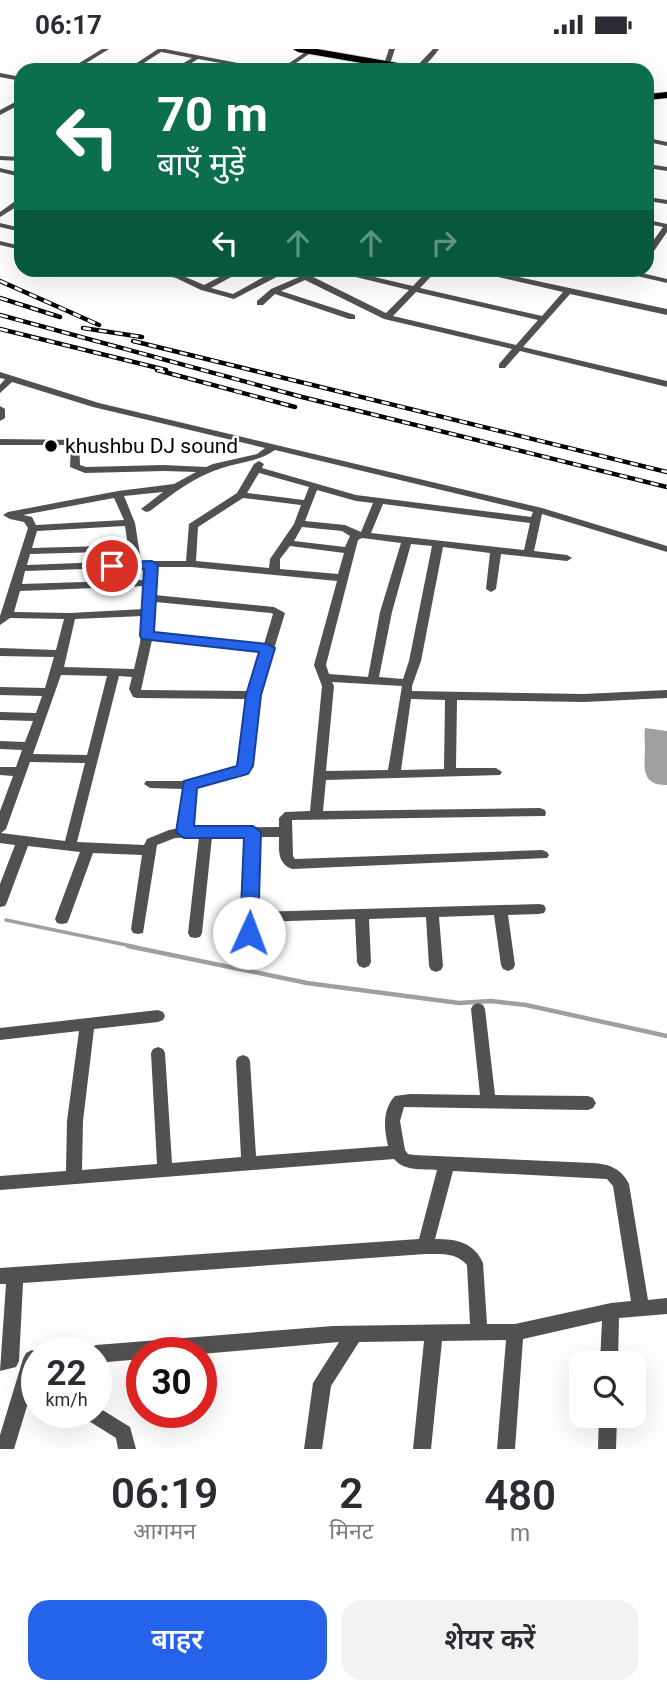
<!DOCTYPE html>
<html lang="hi">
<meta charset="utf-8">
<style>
:root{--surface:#fff;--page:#f2f2f3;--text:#2b2b33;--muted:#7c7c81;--accent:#2563eb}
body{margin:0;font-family:Roboto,"Noto Sans Devanagari",sans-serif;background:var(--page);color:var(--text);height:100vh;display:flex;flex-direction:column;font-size:26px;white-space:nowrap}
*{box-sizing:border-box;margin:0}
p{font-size:23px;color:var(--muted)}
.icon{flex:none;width:38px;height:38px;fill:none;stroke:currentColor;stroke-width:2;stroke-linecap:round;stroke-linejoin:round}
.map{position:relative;height:1400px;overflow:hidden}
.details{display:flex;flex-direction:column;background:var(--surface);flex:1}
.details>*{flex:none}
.banner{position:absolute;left:14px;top:14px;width:640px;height:214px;border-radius:21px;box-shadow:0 7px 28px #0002;background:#0b6e4f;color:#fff;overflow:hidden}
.buttons{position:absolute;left:569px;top:1302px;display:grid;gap:14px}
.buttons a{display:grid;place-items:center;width:77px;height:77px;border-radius:14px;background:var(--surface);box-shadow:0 7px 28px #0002;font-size:35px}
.speed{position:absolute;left:21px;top:1288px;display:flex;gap:14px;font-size:35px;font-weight:700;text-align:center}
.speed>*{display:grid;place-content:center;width:91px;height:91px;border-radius:50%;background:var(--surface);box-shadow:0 7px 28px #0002;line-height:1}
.speed small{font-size:18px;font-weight:400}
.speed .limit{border:10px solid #d22;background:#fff;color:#111}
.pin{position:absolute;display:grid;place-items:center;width:60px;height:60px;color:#fff;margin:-30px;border:4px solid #fff;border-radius:50%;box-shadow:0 2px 7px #0007}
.me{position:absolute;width:77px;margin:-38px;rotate:2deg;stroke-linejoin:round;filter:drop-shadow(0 0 5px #0008)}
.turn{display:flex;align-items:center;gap:24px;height:147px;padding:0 28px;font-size:32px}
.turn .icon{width:91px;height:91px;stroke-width:2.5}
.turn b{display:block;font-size:49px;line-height:60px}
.lanes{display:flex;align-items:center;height:66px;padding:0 28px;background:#0003;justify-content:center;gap:35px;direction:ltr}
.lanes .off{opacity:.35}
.eta{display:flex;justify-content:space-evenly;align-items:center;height:119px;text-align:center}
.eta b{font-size:42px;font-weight:600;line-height:49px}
.primary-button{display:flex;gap:14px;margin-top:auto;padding:14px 28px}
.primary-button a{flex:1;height:80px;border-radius:21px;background:var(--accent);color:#fff;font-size:28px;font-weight:600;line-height:80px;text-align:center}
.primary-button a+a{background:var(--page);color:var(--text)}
.status{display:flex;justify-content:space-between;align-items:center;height:49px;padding:0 35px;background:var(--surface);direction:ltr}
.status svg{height:19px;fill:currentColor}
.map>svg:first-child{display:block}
.water{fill:#9f9f9f}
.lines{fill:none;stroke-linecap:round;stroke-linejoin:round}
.stream-far1{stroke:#9f9f9f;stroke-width:3.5}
.stream{stroke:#9f9f9f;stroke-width:4.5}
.highway-casing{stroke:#dbdbdb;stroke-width:2}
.street{fill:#515151;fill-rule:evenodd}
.highway{fill:#000;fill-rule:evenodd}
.rail-casing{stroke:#000;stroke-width:4.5}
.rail{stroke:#fff;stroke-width:2.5;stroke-dasharray:8;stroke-linecap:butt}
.route{fill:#2563eb;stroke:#184099;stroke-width:2}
.poi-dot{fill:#000;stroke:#fff;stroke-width:2.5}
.labels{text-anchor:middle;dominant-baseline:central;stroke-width:5;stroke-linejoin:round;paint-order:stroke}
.far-poi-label{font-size:21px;fill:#000;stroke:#fff;text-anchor:start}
</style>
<div class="status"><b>06:17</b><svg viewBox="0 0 49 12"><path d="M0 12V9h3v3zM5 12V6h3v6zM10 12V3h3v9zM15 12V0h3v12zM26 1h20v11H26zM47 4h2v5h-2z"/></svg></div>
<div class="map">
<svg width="667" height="1400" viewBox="0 0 667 1400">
<rect width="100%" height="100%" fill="#fff"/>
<path class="water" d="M645,679L667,682V736C642,737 644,719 645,701C645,693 644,687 645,679Z"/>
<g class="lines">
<path class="stream-far1" d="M6,871L136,898"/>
<path class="stream" d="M128,897L307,934L459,954L491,952L526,956L667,987"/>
<g class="highway-casing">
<path id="highway" d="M293,0H317L421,18L426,21H402L298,3Z
M667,43V49L648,51V45Z"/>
</g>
<path class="street" d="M102,0H109L75,21H68Z
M158,0H165L274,21H260L198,10L180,21H172L192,9L161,3L133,21H126Z
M389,0H395L390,15L387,17L384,15Z
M433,0H439C433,8 424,21 413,21Z
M307,2L309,5L286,21H279Z
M0,24L21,28V32L0,28Z
M21,50V55L0,66V61Z
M648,89L667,93V97L648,93Z
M0,107L21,108V112L0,111Z
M648,115L667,118V122L648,119Z
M0,119L21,124V128L0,123Z
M648,148L667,151V155L648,152Z
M18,150H21V155L0,168V163Z
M648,171L667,175V183L654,202H651L648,199L663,178L648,175Z
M0,174L21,179V183L0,178Z
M0,192L21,197V201L0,196Z
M83,220H92L85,225L81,223Z
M136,220C162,220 181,225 204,236L235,220H246L211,239L233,245L278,220H297L386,264L409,241L323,220H340L413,237L429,220H438L420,239L542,267L563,243L463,220H481L667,260V266L570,245L523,298L667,332V338L520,302L505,319H499V315L512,300L384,270L305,231L281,242L355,266V270H349L275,245L263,256H257V252L271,240L299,228L288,222L234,250L201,241L176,229ZM416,243L538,271L516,296L393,267Z
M607,220H625L667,230V234Z
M0,323L99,354L542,459L667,497V503L542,465L534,502L567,506L572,509L567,512L501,505L496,540L491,543L486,540L490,504L443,498L421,612L412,637V642L584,645L667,641V649L584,653L457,651L456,719H496L502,723L500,726L326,731L323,762L540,759L545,761L546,764L545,767L292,771L293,807L295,810L542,801L547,803L549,806L547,809L292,820C277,814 279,801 279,788H259L256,863L539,855L544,856L546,860L544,864L539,865L508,866L515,916L513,920L508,922L503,920L501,916L494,866L439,868L443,917L441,921L436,923L431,921L429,917L426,868L369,870L371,913L369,917L364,919L359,917L357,913L355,870L256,873L255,900L253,904L248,905L243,904L241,900L246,788H212L202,884L200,888L195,889L190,888L188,884L199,788L175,789L157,796L143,884L138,885L133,884L131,880L142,806L93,804L69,870L67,874L62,875L57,874L55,870L80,803L28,797L7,853L5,857L0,858V835L15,796L0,794V762L13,727L0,726V718H16L22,701L0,700V692L25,693L33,672L0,671V663L36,664L42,647L0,646V638L45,639L54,608L0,607V599L56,601L64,570L10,569L0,576V567L28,479L24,473L10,470L3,466L8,463L118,442L174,435L196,423L164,422L85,424L70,418L71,396H0V390L79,391L80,416L86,418L164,416L206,418L213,415L257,405L265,399L93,358L12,333L0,344V336L5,330L0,329ZM275,401L533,463L531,468L356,446L262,419L264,415L259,412L254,415L237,444L189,475L186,512H141L135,474L124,447L163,443L141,460L146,463L150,462C171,446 195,427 222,419C240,413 258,413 275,401ZM259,424L309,438L304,451L247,444ZM317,441L356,452L373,454L361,483L345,476L305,472ZM114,449L124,471L36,476L32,468L23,466ZM243,449L301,456L294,475L270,510L269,519L196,512L198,478ZM383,455L530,474L524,501L371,484ZM125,477L130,512L27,516L30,505L103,503L108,500L103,497L32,499L37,482ZM302,478L342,482L350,487L345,498L294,492ZM362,489L401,494L380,563L368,628L329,625L326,616L358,491ZM411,495L432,497L409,612L403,630L379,628L392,563ZM290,497L344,504L338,525L280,520V510ZM146,518L145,531L22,535L25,522ZM157,518H191L337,532L314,616L322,637L310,762L285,763L279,769V778L211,779L206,777L192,779L196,739L246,724L248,721L260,646L285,564L274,558L155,546ZM145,537L143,549L144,560L70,564L14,563L20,542ZM155,553L271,564L273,565L264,595L153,584ZM143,567L140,594L134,620L64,618L75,570ZM152,591L262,602L249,642L141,641ZM61,626L107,627L87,706L33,705ZM119,627L132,628L129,640L133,648L137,649L247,650L236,718L190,732H146L144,735L150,739L183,740L179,779L169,781L147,790L144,796L77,793ZM332,633L402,637L388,721L326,722L334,637ZM411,650L445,651L444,720L401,721ZM30,713L85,714L65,792L1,784L6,780Z
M0,357L5,360V369L0,372Z
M478,954L483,956L485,960L495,1046L588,1047L593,1049L596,1054L593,1059L588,1061L404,1058L400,1072L405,1101L408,1105L414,1106L592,1114C609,1115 621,1119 629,1135L648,1251L667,1249V1265L619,1269L618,1314H600L602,1272L523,1290L515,1400H497L506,1291L442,1292L431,1400H413L424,1292L359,1293L331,1337L322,1400H304L313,1334L339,1293L201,1305L142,1304V1310L96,1314V1304H88L90,1299L96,1296L333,1277L470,1275L467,1216C456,1203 441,1205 425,1205L23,1234L19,1312L16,1318L0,1322L6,1235H0V1219L419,1190L437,1121C422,1120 404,1122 394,1110L0,1141V1127L66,1122L67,1072L79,982L0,991V979L158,961L163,963L165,967L163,971L158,973L94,980L83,1072L82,1121L157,1115L151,1004L153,1000L158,998L163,1000L165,1004L172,1114L241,1108L236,1012L238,1008L243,1006L248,1008L250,1012L256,1107L388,1097C384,1080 382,1061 395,1047L410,1045L480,1046L471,960L473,956ZM453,1122L607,1130L613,1137L631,1252L611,1254L515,1275H487L483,1214C474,1193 456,1190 435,1190Z
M32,1301L38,1304L37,1324L14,1400H0V1386L23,1310L26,1304Z
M96,1357L130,1378L136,1400H118L116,1389L84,1369L81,1363H96Z
M599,1367H617L616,1400H598Z"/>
<use href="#highway" class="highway"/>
<g class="rail-casing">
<path id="rail" d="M0,232L99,276
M0,249L60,268
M0,266L302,348L667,438
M83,279L142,288
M0,280L166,321
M133,292L667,423
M157,321L295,358"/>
</g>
<use href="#rail" class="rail"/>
</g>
<path class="route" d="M152,512L158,516L154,583L267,595L275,599L261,646L253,717L248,725L197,739L194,777H253L261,783L258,884L255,889H242L240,884L244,789H184L176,783L184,732L237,717L246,646L259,603L142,590L140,587L144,520L112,521L105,517L112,513Z"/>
<circle class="poi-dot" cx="51" cy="397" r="7"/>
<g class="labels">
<g class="far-poi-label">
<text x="65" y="397">khushbu DJ sound</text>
</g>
</g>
</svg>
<div class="buttons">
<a><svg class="icon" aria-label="search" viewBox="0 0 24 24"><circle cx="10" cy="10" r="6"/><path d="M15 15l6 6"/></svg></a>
</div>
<div class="speed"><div>22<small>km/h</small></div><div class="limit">30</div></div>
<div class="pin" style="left:112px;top:517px;background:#d93025"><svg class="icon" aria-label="arrive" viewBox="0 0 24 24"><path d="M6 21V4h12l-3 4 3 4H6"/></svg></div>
<svg class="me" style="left:249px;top:884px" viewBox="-20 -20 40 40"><circle r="19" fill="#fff"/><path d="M0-13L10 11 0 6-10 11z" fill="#2563eb"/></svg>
<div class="banner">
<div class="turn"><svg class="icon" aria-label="left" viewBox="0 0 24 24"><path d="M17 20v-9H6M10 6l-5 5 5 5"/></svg><div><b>70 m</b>बाएँ मुड़ें</div></div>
<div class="lanes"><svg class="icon" aria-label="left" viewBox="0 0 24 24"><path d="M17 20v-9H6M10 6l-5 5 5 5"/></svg><svg class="icon off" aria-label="ahead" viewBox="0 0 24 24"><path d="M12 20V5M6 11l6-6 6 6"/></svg><svg class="icon off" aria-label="ahead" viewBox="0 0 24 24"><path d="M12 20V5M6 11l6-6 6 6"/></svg><svg class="icon off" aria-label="right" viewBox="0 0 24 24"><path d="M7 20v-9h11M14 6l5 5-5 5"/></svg></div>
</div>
</div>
<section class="details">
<div class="eta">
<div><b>06:19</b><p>आगमन</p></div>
<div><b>2</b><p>मिनट</p></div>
<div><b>480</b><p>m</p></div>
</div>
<div class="primary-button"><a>बाहर</a><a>शेयर करें</a></div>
</section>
